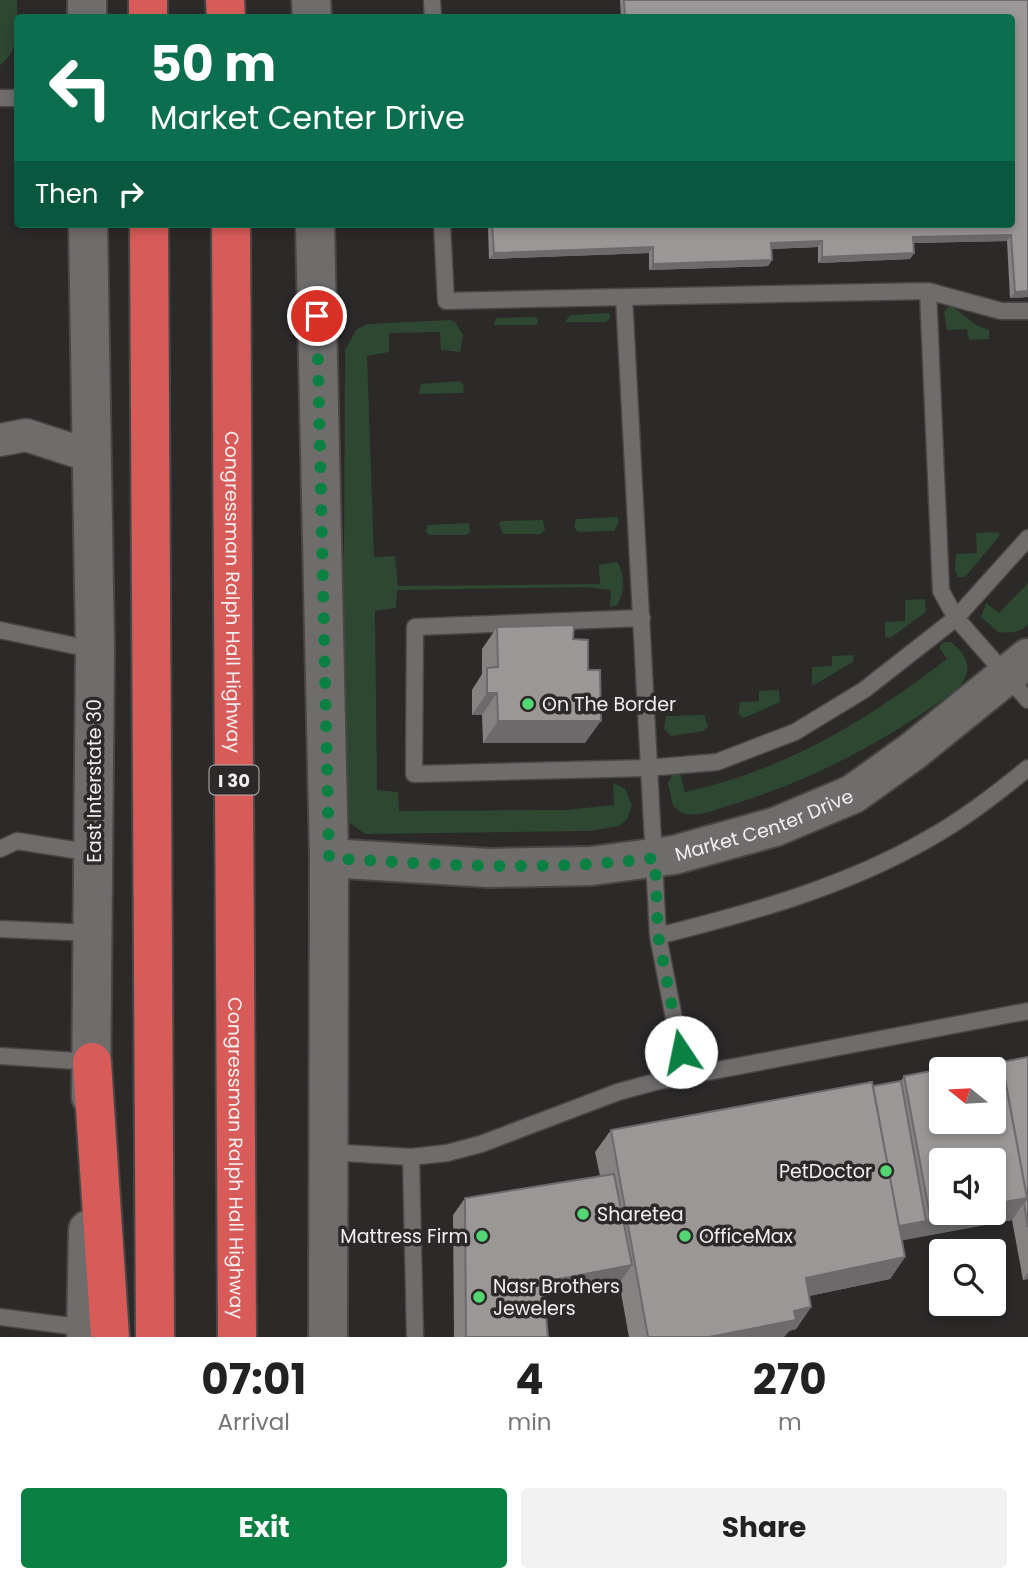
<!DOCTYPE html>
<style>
:root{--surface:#fff;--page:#f2f2f2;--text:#222;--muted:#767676;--accent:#0b8043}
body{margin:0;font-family:Poppins,sans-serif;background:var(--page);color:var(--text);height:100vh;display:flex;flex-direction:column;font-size:26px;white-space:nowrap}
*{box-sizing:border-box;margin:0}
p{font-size:23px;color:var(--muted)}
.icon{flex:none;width:38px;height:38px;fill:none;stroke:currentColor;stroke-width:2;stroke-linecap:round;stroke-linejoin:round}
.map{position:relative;height:1337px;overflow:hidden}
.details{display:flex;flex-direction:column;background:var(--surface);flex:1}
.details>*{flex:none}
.hud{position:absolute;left:14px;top:14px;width:1001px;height:214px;border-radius:7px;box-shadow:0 4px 10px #0003;background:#0b6e4f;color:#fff;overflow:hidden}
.needle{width:46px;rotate:288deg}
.fabs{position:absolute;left:929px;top:1057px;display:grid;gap:14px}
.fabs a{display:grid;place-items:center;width:77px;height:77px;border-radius:7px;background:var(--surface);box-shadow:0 4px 10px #0003;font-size:35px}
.pin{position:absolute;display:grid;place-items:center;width:60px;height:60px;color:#fff;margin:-30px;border:4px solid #fff;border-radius:50%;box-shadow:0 2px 7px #0007}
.me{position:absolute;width:77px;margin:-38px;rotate:349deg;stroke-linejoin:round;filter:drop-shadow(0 0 5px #0008)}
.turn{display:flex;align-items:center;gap:24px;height:147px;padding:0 21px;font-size:32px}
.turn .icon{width:91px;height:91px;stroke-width:2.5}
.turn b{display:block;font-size:49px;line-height:60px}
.then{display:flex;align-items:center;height:66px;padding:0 21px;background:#0003;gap:14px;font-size:26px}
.eta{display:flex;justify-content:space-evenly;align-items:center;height:119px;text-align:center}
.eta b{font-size:42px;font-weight:700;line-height:49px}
.cta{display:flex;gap:14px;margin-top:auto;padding:14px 21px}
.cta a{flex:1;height:80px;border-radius:7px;background:var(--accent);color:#fff;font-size:28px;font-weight:700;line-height:80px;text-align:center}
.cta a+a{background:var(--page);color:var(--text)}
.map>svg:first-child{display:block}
.green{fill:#2d4731}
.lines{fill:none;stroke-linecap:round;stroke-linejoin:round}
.service-casing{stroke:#494746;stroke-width:19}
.minor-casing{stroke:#494746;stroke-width:35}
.tertiary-casing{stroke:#494746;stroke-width:42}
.secondary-casing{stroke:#494746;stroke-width:42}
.motorway-casing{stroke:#494746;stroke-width:42}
.service{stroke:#6f6c6c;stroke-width:16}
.minor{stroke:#6f6c6c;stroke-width:32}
.tertiary{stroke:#6f6c6c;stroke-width:38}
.secondary{stroke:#6f6c6c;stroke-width:38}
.motorway{stroke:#d75b58;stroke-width:38}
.wall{fill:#858282}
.shaded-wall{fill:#6c6a6a}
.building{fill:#9b9797;stroke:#6c6a6a;stroke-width:2;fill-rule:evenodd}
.route{stroke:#0b8043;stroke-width:12;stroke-dasharray:0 21.6}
.poi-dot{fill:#53d673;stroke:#2c2929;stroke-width:2.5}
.labels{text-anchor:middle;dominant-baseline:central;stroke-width:7;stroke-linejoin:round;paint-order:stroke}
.shield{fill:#2c2929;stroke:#b5b3b3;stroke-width:2}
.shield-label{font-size:18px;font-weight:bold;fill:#f0eeee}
.street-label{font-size:19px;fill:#f0eeee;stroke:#2c2929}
.poi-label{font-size:19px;fill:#f0eeee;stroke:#2c2929;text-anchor:start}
</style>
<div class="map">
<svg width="1028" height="1337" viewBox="0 0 1028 1337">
<rect width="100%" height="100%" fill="#2c2929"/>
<path class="green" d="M0,0H17C17,25 22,48 0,65Z
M948,307H953L976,325L989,330V339L969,340L967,329L947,330L944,312Z
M609,313L611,317L606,322H565L570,315Z
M534,317L538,319L537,325H493L497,318Z
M450,320L455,322L463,335L460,352L441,350L440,332L389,333V352L367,356L374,557L395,556L398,586L600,584L599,565L617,562C625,572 625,596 616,606L610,607L611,590L586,587L397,590L396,608L375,611L377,790L398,792L399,811L566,810L614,805L613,783L625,789L632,805L627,819L619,826L589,831L365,834L343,818L335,720L344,552L345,350L356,330L367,324Z
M459,381L464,385L463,393L419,394L421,384Z
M617,517L619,522L614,531L578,532L574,527L576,519Z
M543,520L545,530L541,534H503L499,524L501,521Z
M469,523L470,532L466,535H430L426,532L427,525Z
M998,532L1000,535L965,577H958L955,569L956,554L977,553L976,533Z
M1028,583V625C1019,633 1010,633 998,632L981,617L986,603L999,613Z
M925,599L926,612L890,638L885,637V622L905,621V600Z
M943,642H951C969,657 973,669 959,688C889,739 816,779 734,804C720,808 701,817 686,814C681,813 677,809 673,806L668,783L672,775L680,773L685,792C788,769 864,722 947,659L939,647Z
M854,655L853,662L812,686V667L832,666V656Z
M779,690L780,702L744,718L738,714L740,702L759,701V691Z
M704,715L708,726L704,731L671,736L664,729L666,716Z"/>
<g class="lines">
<g class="service-casing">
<path id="service" d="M432,0L433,18
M0,98H18
M442,224L446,301L624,297L658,936L685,1075
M928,291L941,591L956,618L1028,538
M624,297L928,291L1001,311H1028
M642,618L415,627L414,774L647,768L717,762L795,732L864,690L956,618L1028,700
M0,630L95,650
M0,849L17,841L93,853
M0,929L92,933
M658,936C750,913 845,887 928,839C964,819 996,794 1028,768
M0,1056L92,1062
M329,1152L411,1157L447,1153L481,1144L618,1092L655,1082L1028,1011
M411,1157L415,1337
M0,1317L86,1328"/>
</g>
<g class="minor-casing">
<path id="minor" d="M0,440L26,435L91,456"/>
</g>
<g class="tertiary-casing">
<g id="tertiary">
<path id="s1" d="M329,858L489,868L591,866L674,855L775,827L853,794L913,751L1028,658"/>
</g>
</g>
<g class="secondary-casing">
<path id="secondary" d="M87,0V18
M311,0L312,18
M88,224L95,650L91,1097
M315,224L329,858L328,1337
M86,1337L88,1230"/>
</g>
<g class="motorway-casing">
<g id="motorway">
<path d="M148,0V18"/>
<path d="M225,0L226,18"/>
<path d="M149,224L155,1337"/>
<path id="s2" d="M231,224L237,1337"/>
<path d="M92,1062L110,1337"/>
</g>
</g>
<use href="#service" class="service"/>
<use href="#minor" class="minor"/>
<use href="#tertiary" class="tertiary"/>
<use href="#secondary" class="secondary"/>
<use href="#motorway" class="motorway"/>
</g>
<path class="wall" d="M620,0H1028V297L1010,298L1007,241L913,243L914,253L910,259L818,263V247L772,249V260L768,266L649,270V253L489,259L488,229L492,224H1012V18H621Z
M497,627L573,639L588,670L585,743H483L482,715H472V690L482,674V649Z
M1028,1057V1279L1023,1280L1012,1220L902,1240L905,1257L890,1279L809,1296L811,1307L796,1329L789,1331L784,1337H629L619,1282L544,1296L548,1337H454L453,1215L465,1198L600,1176L595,1152L611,1130L873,1086L901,1081L904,1076Z"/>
<path class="shaded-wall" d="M1011,235L1007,241L909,243L913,237Z
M822,241L818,247L767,249L771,243Z
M653,247L649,253L489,259L494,253Z
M914,253L910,259L818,263L822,257Z
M772,260L768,266L649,270L653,264Z
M1028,291V297L1010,298L1015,292Z
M487,693H497L482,715H472Z
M498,721H601L585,743H483Z
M1027,1198L1012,1220L883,1244L895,1227L926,1221L930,1216L947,1213H994V1204Z
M905,1257L890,1279L790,1300L806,1278Z
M632,1265L620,1282L531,1299L543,1282Z
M1028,1273V1279L1023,1280Z
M811,1307L796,1329L789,1331L784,1337H709L794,1311Z"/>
<path class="building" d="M624,0H1028V291L1015,292L1011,235L913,237L914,253L822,257V241L771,243L772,260L653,264V247L494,253L492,224H1012V18H625Z
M574,625L573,639L588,640V670H600L601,721H498L497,693H487V668L498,667L497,627Z
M1028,1057V1227L1024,1203L1027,1198L1002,1062Z
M1001,1058L1027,1198L994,1204V1160H942V1213H947L930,1216L904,1076ZM942,1069H994V1122H942Z
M901,1081L926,1221L899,1226L873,1086Z
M872,1082L905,1257L806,1278L811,1307L794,1311L796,1320L709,1337H648L611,1130Z
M614,1174L632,1265L543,1282L548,1337H466L465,1198Z"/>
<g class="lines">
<path class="route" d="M317,316L329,858C440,865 544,872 655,858L658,936L681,1052"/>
</g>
<g class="poi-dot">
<circle cx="528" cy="704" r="7"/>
<circle cx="886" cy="1171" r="7"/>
<circle cx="583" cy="1214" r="7"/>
<circle cx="482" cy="1236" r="7"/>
<circle cx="685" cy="1236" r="7"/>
<circle cx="479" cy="1297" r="7"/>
</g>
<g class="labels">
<rect class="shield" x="209.5" y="765.5" width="49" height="29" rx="5"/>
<g class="shield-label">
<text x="234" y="780">I 30</text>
</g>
<g class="street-label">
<text stroke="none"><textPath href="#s2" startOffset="368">Congressman Ralph Hall Highway</textPath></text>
<text transform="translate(94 781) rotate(-90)">East Interstate 30</text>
<text stroke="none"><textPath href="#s1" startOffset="441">Market Center Drive</textPath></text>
<text stroke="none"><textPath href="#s2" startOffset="934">Congressman Ralph Hall Highway</textPath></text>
</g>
<g class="poi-label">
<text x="542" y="704">On The Border</text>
<text x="872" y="1171" text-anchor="end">PetDoctor</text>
<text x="597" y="1214">Sharetea</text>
<text x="468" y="1236" text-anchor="end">Mattress Firm</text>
<text x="699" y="1236">OfficeMax</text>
<text x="493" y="1286">Nasr Brothers<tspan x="493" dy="22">Jewelers</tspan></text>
</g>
</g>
</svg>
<div class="fabs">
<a><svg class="needle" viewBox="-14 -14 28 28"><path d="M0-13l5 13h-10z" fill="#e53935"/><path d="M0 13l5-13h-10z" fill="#767676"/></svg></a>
<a><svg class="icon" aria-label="sound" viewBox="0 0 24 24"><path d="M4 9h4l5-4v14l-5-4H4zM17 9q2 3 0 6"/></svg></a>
<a><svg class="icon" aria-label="search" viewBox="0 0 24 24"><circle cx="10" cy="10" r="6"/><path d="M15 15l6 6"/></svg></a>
</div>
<div class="pin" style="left:317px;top:316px;background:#d93025"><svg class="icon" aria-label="arrive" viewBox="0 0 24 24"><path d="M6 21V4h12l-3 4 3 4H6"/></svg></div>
<svg class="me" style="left:681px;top:1052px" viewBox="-20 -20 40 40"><circle r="19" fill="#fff"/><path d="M0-13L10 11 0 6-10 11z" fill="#0b8043"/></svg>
<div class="hud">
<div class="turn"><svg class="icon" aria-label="left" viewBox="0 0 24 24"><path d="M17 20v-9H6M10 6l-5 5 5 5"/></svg><div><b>50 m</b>Market Center Drive</div></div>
<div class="then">Then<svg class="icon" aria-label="right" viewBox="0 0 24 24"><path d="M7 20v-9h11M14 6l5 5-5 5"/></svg></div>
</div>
</div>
<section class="details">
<div class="eta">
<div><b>07:01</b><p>Arrival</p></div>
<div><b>4</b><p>min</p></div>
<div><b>270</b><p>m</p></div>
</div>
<div class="cta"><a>Exit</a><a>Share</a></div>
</section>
